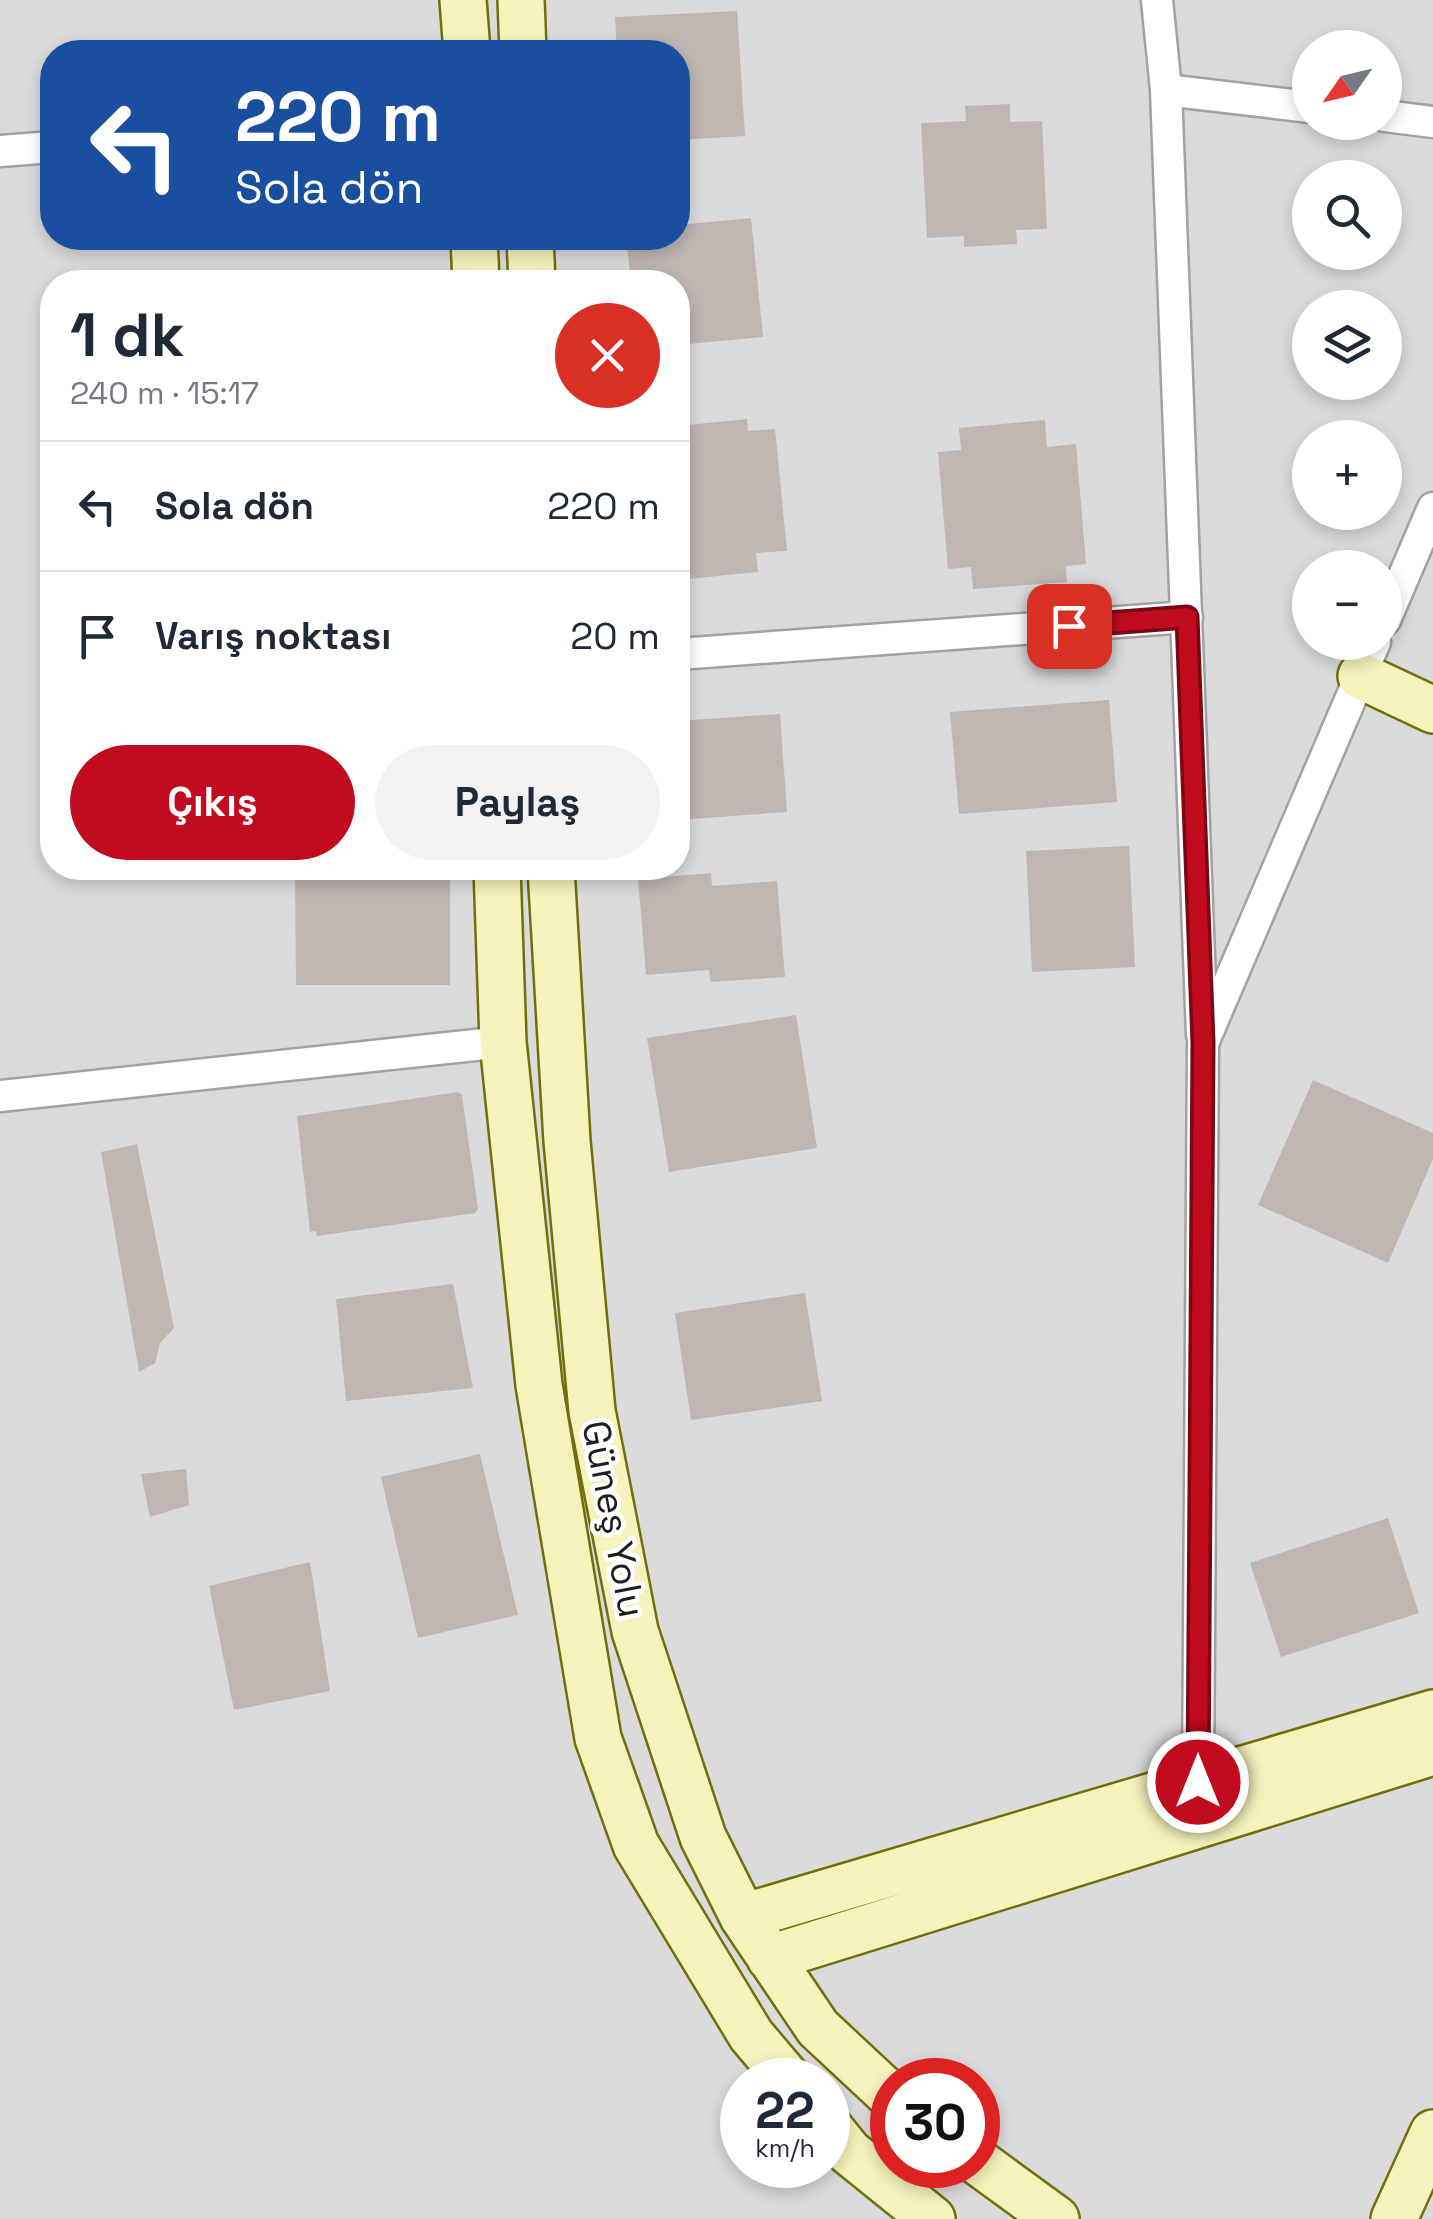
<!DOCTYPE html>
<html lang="tr">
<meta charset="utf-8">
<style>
:root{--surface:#fff;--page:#f2f2f3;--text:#1f2937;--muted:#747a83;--line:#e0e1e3;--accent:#c10c20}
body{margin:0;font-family:"Space Grotesk",sans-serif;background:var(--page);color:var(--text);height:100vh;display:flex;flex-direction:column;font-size:38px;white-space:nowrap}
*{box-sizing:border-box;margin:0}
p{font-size:32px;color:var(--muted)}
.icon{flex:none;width:55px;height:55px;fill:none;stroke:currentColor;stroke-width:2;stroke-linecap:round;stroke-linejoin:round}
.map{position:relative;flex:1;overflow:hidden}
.drawer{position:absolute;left:40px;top:270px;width:650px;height:610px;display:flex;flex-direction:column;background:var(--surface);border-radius:40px;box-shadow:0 5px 15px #0003}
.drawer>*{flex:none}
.banner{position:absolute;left:40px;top:40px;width:650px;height:210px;border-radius:40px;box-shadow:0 5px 15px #0003;background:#1a4fa0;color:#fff;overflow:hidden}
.needle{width:65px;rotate:236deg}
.fabs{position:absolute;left:1292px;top:30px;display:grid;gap:20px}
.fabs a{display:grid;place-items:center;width:110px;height:110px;border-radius:50%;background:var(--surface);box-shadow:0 5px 15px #0003;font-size:50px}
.speed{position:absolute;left:720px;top:2058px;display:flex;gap:20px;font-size:50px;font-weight:700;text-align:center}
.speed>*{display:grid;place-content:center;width:130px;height:130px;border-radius:50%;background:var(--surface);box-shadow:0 5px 15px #0003;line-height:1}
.speed small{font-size:25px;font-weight:400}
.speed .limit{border:15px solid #d22;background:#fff;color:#111}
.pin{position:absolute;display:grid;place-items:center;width:85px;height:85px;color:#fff;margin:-42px;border-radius:20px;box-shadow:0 5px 15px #0006}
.me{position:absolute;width:110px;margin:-55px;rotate:0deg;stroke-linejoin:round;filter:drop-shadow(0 0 8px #0008)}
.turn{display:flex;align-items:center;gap:35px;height:210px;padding:0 30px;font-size:45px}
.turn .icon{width:130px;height:130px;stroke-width:2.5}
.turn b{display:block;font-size:70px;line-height:85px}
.round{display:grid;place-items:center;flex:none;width:105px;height:105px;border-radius:52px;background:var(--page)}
.headline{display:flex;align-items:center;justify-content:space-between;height:170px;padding:0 30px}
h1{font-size:60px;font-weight:700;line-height:75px}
.button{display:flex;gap:20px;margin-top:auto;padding:20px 30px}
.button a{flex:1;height:115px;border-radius:60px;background:var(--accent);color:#fff;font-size:40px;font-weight:700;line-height:115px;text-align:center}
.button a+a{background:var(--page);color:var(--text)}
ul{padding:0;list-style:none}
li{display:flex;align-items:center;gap:30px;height:130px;padding:0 30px;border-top:2px solid var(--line)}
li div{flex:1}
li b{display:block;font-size:38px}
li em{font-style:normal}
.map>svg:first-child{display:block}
.residential{fill:#dcdbdc;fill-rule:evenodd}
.building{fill:#bfb6b2}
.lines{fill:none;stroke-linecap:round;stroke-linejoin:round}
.street-casing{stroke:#a2a2a2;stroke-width:35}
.secondary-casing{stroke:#6f6f0b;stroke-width:50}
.street{stroke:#fff;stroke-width:30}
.secondary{stroke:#f6f2bc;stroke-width:45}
.route-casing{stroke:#7d0815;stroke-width:25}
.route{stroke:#c10c20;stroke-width:18}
.labels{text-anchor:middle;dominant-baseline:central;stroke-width:9;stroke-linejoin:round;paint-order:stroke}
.street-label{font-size:38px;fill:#1e1e1e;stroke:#fff}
</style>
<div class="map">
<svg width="1433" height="2219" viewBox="0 0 1433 2219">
<rect width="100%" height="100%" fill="#efeae5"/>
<path class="residential" d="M0,0H1433V2219H0ZM1310,48H1385V122H1310ZM52,52H678V238H52ZM1310,178H1385V252H1310ZM52,282H678V868H52ZM1310,308H1385V382H1310ZM1310,438H1385V512H1310ZM1310,568H1385V642H1310ZM742,2080H828V2165H742ZM892,2080H978V2165H892Z"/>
<path class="building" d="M737,11L745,136L678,140V52H617L615,17Z
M1010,104V122L1042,121L1047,229L1016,230L1017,244L964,247V236L927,238L921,123L966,121L965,106Z
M751,218L763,337L678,345V282H631L626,238H678V225Z
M747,419L748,431L775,429L787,551L756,553L758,572L678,580V426Z
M1045,420L1047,447L1076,444L1086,564L1066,566L1067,582L973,589L971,567L948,569L938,452L961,450L959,428Z
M1109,700L1117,802L959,814L950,712Z
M780,714L787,812L678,820V721Z
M1129,846L1135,967L1032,972L1026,851Z
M295,868H450V985H296Z
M711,873L712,886L777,881L785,977L711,982L709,970L646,975L638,879Z
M796,1015L817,1148L669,1172L647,1038Z
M1313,1080L1433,1133V1159L1388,1263L1258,1205Z
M458,1092L462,1095L478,1209L475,1213L317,1236L316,1231L310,1232L297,1116Z
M137,1144L174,1328L160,1343L155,1363L139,1372L101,1152Z
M453,1284L473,1388L346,1401L336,1299Z
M805,1293L822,1401L691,1420L675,1313Z
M480,1454L518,1615L418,1638L381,1477Z
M186,1469L189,1505L150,1517L141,1474Z
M1388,1518L1419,1613L1281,1657L1250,1563Z
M310,1562L330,1691L234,1710L209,1586Z"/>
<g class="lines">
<g class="street-casing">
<path id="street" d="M1157,0L1166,90L1202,1035
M1166,90L1310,107
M1385,116L1433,122
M0,151L52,147
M1385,620L1433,508
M678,654L1187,617
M0,1096L503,1042
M1198,1782L1203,1043L1375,642"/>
</g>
<g class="secondary-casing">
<path id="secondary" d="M463,0L467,52
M521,0L523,52
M474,238L476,282
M530,238L532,282
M1361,676L1433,710
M497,868L503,1042L539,1385L598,1738L636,1845L751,2035L789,2080
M551,868L567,1141L592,1411L635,1631L703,1837L743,1917L818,2028L892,2097
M743,1917L1433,1713
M770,1958L1433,1752
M828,2126L849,2152L932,2219
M978,2162L1056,2219
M1394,2219L1433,2133"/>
</g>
<use href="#street" class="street"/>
<use href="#secondary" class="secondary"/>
</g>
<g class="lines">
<g class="route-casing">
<path id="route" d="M1069,626L1187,617L1203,1043L1198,1782"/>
</g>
<use href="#route" class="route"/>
</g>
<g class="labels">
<g class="street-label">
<text transform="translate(614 1519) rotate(79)">Güneş Yolu</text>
</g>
</g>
</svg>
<div class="fabs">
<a><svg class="needle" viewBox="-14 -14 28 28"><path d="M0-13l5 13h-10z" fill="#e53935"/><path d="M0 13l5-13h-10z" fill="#747a83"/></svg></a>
<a><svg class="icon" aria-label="search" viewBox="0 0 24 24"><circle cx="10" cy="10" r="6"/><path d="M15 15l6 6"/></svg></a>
<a><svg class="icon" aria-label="layers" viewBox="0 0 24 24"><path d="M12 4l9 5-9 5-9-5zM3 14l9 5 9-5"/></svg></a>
<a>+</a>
<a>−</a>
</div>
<div class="speed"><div>22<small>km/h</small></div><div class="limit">30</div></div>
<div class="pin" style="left:1069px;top:626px;background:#d93025"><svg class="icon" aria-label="arrive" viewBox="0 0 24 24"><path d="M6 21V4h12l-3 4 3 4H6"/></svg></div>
<svg class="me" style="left:1198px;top:1782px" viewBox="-20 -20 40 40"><circle r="17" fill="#c10c20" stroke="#fff" stroke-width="3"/><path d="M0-11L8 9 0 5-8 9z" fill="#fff"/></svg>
<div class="banner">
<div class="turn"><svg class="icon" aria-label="left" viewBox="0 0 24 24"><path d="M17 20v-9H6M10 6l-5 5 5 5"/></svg><div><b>220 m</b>Sola dön</div></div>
</div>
<section class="drawer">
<div class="headline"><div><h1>1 dk</h1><p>240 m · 15:17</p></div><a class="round" style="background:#d93025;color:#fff"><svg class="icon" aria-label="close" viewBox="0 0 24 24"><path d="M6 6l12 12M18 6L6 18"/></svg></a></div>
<ul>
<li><svg class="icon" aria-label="left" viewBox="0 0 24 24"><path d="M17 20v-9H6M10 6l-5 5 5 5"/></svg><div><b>Sola dön</b></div><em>220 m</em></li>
<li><svg class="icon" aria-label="arrive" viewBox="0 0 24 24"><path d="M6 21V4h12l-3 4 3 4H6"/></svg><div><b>Varış noktası</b></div><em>20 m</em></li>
</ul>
<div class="button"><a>Çıkış</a><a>Paylaş</a></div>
</section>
</div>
